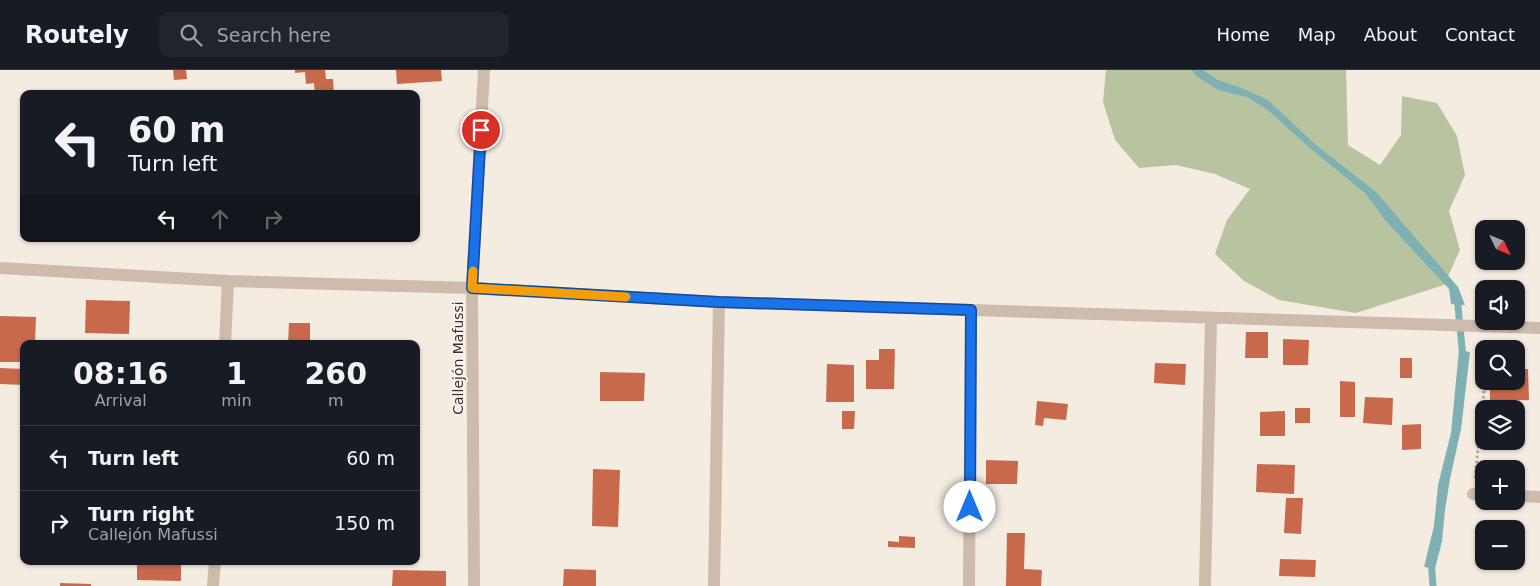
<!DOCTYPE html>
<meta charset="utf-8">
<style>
:root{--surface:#171b24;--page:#20242c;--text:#f1f3f6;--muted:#9ea1a6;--line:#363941}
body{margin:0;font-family:"DejaVu Sans",sans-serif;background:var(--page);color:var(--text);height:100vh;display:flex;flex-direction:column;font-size:19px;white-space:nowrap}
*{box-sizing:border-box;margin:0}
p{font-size:16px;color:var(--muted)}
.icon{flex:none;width:28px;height:28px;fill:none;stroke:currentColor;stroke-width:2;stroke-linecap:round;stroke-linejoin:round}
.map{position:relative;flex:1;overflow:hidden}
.sheet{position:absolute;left:20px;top:270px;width:400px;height:225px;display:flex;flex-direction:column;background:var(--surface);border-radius:10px;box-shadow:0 1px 4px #0004}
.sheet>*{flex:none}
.hud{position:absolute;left:20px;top:20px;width:400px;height:152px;border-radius:10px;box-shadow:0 1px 4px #0004;background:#171b24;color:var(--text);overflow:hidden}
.needle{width:32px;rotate:133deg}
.buttons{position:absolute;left:1475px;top:150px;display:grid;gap:10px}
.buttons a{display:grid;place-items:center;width:50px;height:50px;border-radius:10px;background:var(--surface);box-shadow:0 1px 4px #0004;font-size:25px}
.pin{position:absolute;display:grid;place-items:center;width:42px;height:42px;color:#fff;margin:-21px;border:2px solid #fff;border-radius:50%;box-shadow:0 1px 5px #0007}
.me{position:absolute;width:55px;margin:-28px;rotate:0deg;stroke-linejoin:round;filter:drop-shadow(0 0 4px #0008)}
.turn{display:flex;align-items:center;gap:18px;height:105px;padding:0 25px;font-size:22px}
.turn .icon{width:65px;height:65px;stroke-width:2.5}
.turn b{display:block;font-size:35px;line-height:42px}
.lanes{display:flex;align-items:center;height:48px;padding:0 25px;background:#0003;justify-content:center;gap:25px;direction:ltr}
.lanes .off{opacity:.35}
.eta{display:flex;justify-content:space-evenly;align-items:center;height:85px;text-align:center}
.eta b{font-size:30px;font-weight:600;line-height:35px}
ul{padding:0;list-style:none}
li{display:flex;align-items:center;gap:15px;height:65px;padding:0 25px;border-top:1px solid var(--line)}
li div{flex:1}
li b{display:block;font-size:19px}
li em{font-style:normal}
header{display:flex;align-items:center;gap:30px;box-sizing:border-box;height:70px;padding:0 25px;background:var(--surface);border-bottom:1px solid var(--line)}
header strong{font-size:24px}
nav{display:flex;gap:28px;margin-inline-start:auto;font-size:18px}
.search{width:350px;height:45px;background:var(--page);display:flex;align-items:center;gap:12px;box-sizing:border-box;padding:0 18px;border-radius:10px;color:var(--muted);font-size:19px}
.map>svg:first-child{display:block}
.green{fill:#b8c4a0}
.water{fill:#7fb0b2}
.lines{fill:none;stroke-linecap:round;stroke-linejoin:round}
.stream{stroke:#7fb0b2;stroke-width:7}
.building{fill:#c8694b}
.path{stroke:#b9a596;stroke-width:3;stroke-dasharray:2.5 2.5;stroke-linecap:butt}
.minor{stroke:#cdbbac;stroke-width:12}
.route-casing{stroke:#114b97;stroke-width:12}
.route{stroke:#1a73e8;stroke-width:9}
.slow{stroke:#f59e0b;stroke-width:9}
.labels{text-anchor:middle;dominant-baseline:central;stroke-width:4;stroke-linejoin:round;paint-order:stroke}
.street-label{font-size:14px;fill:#3b302b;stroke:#fbf5ee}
</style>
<header>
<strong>Routely</strong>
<div class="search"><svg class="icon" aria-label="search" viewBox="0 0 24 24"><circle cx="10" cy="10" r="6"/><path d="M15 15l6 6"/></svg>Search here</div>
<nav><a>Home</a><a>Map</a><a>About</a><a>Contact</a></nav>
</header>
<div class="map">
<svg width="1540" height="516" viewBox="0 0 1540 516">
<rect width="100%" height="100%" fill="#f4ebe1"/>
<path class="green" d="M1106,0H1346L1348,75L1380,95L1401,65L1402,26L1437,33L1457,66L1465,105L1449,141L1460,180L1444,215L1356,243L1279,230L1244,211L1215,184L1227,150L1250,119L1215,104L1176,95L1139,98L1115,70L1103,32Z"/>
<path class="water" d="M1192,0H1203L1218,10L1244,19L1268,30L1316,75L1376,122L1458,217L1465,235L1451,234L1449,219L1385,150L1365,123L1311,79L1269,41L1247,27L1218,20L1196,6Z
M1459,280L1470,282L1461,359L1450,409L1445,440L1442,471L1435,499L1424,497L1434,456L1438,415L1451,363Z"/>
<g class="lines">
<path class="stream" d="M1457,225L1463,289
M1431,489L1433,516"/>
</g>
<path class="building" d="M173,0H186L187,9L174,10Z
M295,0H325L326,9H333L334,24H315L314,13L306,14L305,2L295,3Z
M396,0H441L442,11L397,14Z
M86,230L130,231L129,264L85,263Z
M0,246L36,247L35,274H24V292H0Z
M289,253H310V274H288Z
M1246,262H1268V288H1245Z
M1283,269L1309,270L1308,295H1283Z
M879,279H895L894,319H866V290H879Z
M1400,288H1412V308H1400Z
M1155,293L1186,294L1185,315L1154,313Z
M827,294L854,295V332H826Z
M0,298L24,299V315L0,314Z
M1516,299H1528L1529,330L1490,331V313L1516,311Z
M600,302L645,303L644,331H600Z
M1340,311L1355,312V347H1340Z
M1365,327L1393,328L1392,355L1363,353Z
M1037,331L1068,334L1066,350L1044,348L1043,356L1035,355Z
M1295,338H1310V353H1295Z
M842,341H855L854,359H842Z
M1285,341V366H1260V342Z
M1421,354V379L1402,380V355Z
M986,390L1018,391L1017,414H986Z
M1257,394L1295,395L1294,424L1256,422Z
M593,399L620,400L618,457L592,456Z
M1286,428H1303L1301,464L1284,463Z
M21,436H24V462H20Z
M1007,463H1025L1024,499L1042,500L1041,516H1006Z
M899,466L915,467V478L888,477V471L899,472Z
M1280,489L1316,490L1315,507L1279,506Z
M137,491H181V511L137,510Z
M564,499L596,500V516H563Z
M393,500L446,501V516H392Z
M60,513L91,514V516H60Z"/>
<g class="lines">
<path class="path" d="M1475,408L1485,311"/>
<path class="minor" d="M0,198L228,211L472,218L719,232L1540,258
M225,274L228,211
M1473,424L1484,425
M1516,426L1540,427
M213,516L215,491
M474,516L472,218L484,0
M714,516L719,232
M969,516L971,241
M1205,516L1211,249"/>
</g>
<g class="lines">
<g class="route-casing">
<path id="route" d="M481,60L472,218L719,232L971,240L970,437"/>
</g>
<use href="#route" class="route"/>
<path class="slow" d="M473,201L472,218L626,227"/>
</g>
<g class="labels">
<g class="street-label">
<text transform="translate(458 288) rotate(-90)">Callejón Mafussi</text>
</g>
</g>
</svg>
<div class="buttons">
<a><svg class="needle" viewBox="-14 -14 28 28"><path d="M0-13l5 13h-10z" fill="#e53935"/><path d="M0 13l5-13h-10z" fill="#9ea1a6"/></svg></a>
<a><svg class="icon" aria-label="sound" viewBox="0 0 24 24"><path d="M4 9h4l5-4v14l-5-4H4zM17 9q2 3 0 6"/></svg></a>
<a><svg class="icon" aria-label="search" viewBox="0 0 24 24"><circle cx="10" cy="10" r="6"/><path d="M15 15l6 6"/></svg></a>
<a><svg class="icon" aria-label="layers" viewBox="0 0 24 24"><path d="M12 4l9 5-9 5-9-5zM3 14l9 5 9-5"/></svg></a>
<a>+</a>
<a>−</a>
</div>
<div class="pin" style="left:481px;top:60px;background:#d93025"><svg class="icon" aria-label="arrive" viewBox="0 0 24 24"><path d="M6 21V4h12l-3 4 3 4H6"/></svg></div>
<svg class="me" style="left:970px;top:437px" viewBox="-20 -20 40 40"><circle r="19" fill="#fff"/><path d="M0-13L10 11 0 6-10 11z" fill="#1a73e8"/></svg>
<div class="hud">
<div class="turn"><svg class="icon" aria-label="left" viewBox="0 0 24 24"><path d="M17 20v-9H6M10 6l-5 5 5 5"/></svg><div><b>60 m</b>Turn left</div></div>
<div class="lanes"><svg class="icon" aria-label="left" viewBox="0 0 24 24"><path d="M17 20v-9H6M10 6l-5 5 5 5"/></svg><svg class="icon off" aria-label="ahead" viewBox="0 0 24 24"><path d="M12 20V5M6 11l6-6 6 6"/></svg><svg class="icon off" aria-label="right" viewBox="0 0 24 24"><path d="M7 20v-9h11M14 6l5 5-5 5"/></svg></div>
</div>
<section class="sheet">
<div class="eta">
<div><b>08:16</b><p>Arrival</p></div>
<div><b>1</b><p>min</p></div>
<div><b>260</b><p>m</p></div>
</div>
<ul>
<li><svg class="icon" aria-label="left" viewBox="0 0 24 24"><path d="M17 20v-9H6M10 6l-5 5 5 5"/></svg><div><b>Turn left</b></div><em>60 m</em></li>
<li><svg class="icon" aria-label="right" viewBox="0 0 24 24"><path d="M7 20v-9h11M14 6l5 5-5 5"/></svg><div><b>Turn right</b><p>Callejón Mafussi</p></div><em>150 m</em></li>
</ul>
</section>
</div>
